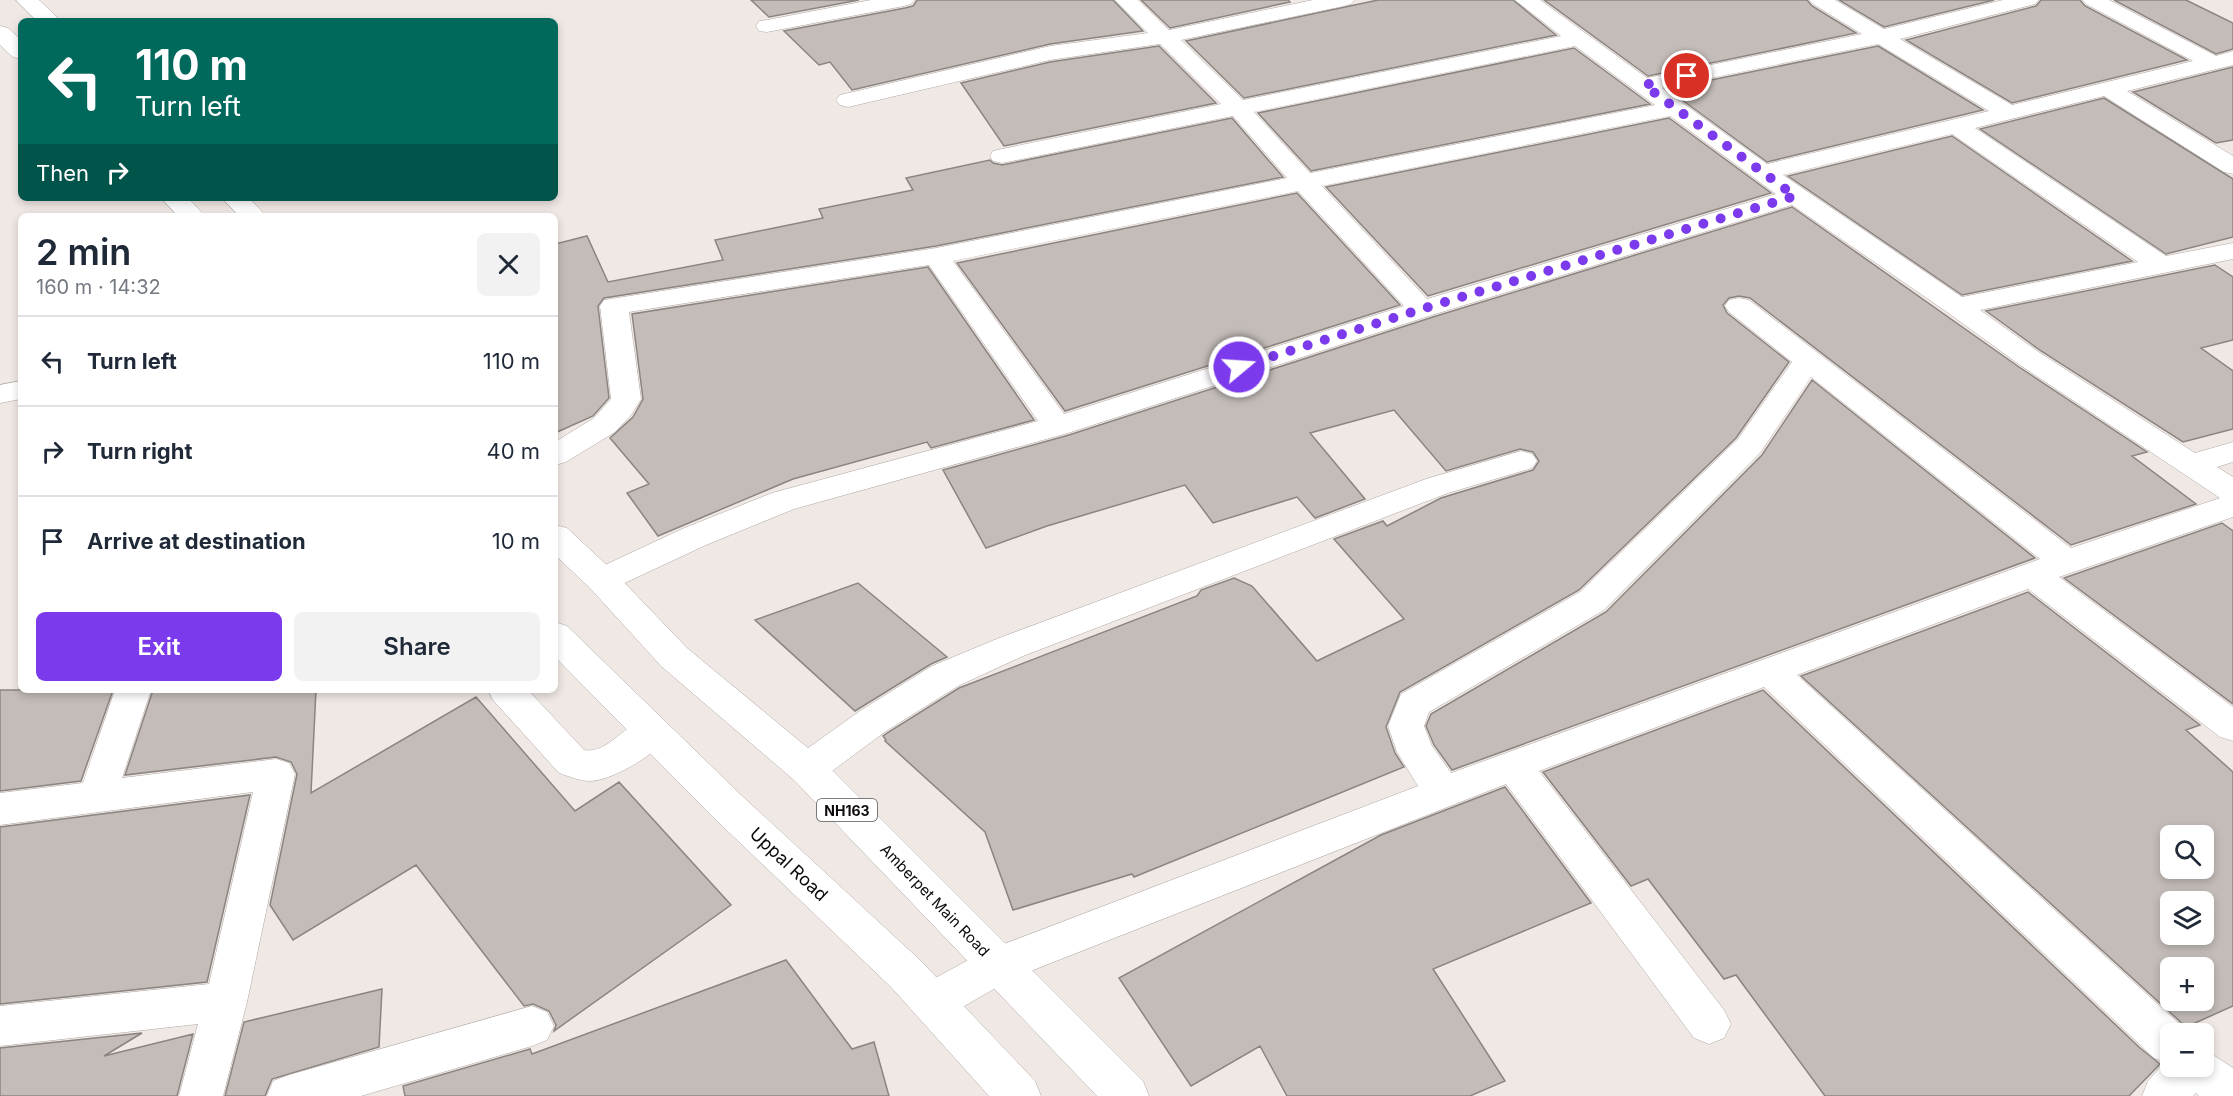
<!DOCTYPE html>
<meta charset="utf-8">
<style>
:root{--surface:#fff;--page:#f2f2f3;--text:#1f2937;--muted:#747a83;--line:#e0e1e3;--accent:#7c3aed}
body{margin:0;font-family:Inter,sans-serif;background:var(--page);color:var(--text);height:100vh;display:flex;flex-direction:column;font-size:22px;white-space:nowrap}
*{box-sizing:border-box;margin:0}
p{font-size:20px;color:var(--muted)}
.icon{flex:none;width:33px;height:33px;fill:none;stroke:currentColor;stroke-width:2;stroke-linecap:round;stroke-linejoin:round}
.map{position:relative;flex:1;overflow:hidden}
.details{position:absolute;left:18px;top:213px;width:540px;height:480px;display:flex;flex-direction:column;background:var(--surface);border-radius:9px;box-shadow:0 3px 9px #0003}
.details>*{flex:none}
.top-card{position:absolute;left:18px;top:18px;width:540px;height:183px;border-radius:9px;box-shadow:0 3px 9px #0003;background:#00695c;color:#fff;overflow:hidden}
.buttons{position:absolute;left:2160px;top:825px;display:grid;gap:12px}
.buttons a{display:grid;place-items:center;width:54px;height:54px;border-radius:9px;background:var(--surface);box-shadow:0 3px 9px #0003;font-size:30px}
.pin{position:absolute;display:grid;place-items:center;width:51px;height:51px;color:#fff;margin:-26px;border:3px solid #fff;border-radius:50%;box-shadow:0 2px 6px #0007}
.me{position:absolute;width:66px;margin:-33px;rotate:72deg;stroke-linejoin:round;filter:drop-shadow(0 0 4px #0008)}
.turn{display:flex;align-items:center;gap:21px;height:126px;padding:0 18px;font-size:27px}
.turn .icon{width:78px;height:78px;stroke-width:2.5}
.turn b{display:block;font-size:42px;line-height:51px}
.then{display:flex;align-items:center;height:57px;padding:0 18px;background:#0003;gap:12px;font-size:22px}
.round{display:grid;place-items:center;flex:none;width:63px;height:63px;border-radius:9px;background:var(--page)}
.head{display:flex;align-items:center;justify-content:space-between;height:102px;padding:0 18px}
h1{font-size:36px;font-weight:600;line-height:45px}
.button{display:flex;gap:12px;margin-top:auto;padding:12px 18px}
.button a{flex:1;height:69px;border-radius:9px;background:var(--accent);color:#fff;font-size:24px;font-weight:600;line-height:69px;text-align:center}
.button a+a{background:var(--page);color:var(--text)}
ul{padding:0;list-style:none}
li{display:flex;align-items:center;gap:18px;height:90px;padding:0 18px;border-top:2px solid var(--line)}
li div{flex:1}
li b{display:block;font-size:22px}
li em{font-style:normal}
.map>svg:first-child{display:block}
.building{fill:#c3bcb8;stroke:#8c8481;stroke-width:1.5;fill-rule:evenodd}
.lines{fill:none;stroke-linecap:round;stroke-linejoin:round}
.minor-casing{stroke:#afa8a4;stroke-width:1}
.highway-casing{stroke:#afa8a4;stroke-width:1}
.minor{fill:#fff;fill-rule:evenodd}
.highway{fill:#fff;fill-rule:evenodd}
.route{stroke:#7c3aed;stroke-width:10;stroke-dasharray:0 18}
.labels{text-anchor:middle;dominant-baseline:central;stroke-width:4.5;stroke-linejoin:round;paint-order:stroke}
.shield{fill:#fff;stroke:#565454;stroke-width:1.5}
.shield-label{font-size:14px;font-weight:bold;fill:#0e0b0a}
.street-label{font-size:15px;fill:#0e0b0a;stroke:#fff}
.near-street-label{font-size:18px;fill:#0e0b0a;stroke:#fff}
</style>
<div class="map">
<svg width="2233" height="1096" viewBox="0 0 2233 1096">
<rect width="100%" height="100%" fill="#f0e8e4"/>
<path class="building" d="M751,0H859L769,17Z
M917,0H1113L1143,31L1050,44L852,90L830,62L819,65L784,31L905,8L913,6Z
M1141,0H1288L1290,2L1170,28Z
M1378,0H1513L1556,35L1244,98L1186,41Z
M1544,0H1807L1812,6L1856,33L1648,76Z
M1839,0H1994L1884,27Z
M2041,0H2080L2085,6L2187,60L2012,103L1906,40L2036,6Z
M2114,0H2186L2233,23V49L2216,54Z
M1159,46L1216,103L1004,146L961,83L1050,62Z
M1878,46L1983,110L1767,162L1667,89Z
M1574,48L1650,104L1311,171L1258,113Z
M2233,67V140L2216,143L2133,92Z
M2104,98L2233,179V237L2166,254L1980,129Z
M1232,118L1283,177L936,246L604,298L598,306L609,398L593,416L555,433V244L587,236L608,282L723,260L715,240L823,218L819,209L913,190L906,178L990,160L993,163L1002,165Z
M1669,118L1771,193L1428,296L1326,187Z
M1952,136L2132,261L1962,295L1788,176Z
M1297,193L1400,305L1065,411L957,263Z
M1792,207L2019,367L2147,452L2132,456L2196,504L2071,545L1750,298L1739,296L1729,298L1723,305L1727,313L1789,362L1736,438L1579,590L1400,692L1386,727L1395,753L1404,767L1134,877L1132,874L1013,910L985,832L885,741L886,740L883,736L887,733L959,688L1197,596L1201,590L1234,578L1252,586L1317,661L1404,619L1334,539L1383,521L1387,526L1441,498L1533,470L1539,461L1533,452L1520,449L1446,471L1394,410L1310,433L1365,499L1315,518L1297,497L1213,523L1185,485L1047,526L986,548L943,470L1069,435L1433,317Z
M2215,265L2233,277V340L2201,348L2233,371V429L2183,442L2041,351L1986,311Z
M928,267L1034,420L931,448L927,442L793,479L658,536L627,493L649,484L610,438L633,417L643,399L632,314Z
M1812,380L2035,558L1452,770L1434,745L1426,726L1431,714L1606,612L1762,455Z
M2222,523L2233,531V704L2064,578Z
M858,583L947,657L931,664L855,711L755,620Z
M2028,592L2200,725L2186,730L2233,772V1006L2186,1027L1801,676ZM2170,836H2204V868H2170ZM2170,902H2204V934H2170ZM2170,968H2204V1000H2170Z
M0,690H113L81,781L0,791Z
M153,690H316L311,793L476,697L575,811L619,782L731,905L554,1031L556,1025L549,1011L533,1004L524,1006L416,865L293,940L270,905L297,774L291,762L276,757L125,775Z
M1763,690L2140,1048L2160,1064L2129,1096H1825L1736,975L1724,979L1648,879L1631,886L1543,772Z
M1505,787L1591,903L1433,969L1505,1081L1470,1096H1287L1260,1046L1191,1086L1119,978L1381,835Z
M250,795L207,982L0,1004V827Z
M786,960L852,1049L874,1042L889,1096H405L403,1086L530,1049L532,1054Z
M382,989L379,1047L272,1079L265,1096H225L244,1022Z
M142,1033L104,1056L193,1034L177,1096H0V1048Z"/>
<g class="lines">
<g class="minor-casing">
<path id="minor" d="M871,0H915L911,4L904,6L767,32L759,31L756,26L759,21L767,20Z
M1115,0H1138L1169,30L1313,0H1355L1351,4L1344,6L1181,40L1243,100L1561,36L1515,0H1540L1647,78L1862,34L1813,4L1809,0H1835L1884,29L2003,0H2039L2035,4L1900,39L2012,105L2193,61L2086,4L2082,0H2109L2216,56L2233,51V65L2127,91L2233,156V174L2224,172L2104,96L1975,128L2166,256L2233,243V259L1980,310L2040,353L2195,453L2233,442V462L2217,467L2233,477V517L2059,577L2233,707V741L2220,737L2028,589L1797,675L2186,1030L2187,1034H2170V1066H2204V1049L2233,1068V1096H2199L2196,1093L2193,1096H2142L2148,1081L2165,1062L2154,1058L1764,687L1539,771L1724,1010L1731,1024L1724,1038L1709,1044L1694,1038L1506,784L1013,978L947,1016L932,1021L917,1016L911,1002L917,988L983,952L1418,786L1397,752L1388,726L1401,694L1580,592L1738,439L1792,362L1729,312L1725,306L1729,300L1739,298L1749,300L2071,548L2220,498L2020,365L1947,312L1792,205L1432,315L1068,433L794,509L706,545L614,588L602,592L590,588L585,580L590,572L682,529L772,493L1038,421L929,265L629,312L641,399L631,415L615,432L566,462L555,465V442L594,418L611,399L600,306L604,300L936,248L1287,178L1233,116L1002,163L993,161L990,156L993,151L1002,149L1221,104L1160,44L1050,60L848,107L840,105L836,100L840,95L1050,46L1148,33ZM1878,44L1989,111L1767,164L1662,88ZM1575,46L1655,105L1310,173L1254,112ZM1670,116L1776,194L1427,299L1322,186ZM1952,134L2138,262L1962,297L1783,175ZM1298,191L1404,306L1064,414L953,261ZM1811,377L2040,559L1451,773L1432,746L1424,726L1429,712L1604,610L1760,453Z
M21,381V399L0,403V385Z
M1521,451L1532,454L1537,461L1532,468L1448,493L1023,656L958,686L886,731L820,780L807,784L794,780L788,769L794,758L860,711L932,666L999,638L1426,479Z
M115,690H151L122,778L276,759L289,763L295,774L247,1002L223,1096H179L198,1024L0,1046V1006L209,984L253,792L0,825V793L83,783Z
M488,690H528L584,750C609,755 627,719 652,718C656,718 662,721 666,722L672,732C661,751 613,781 590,781C580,781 568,776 559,773L493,700Z
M532,1006L547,1012L554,1026L547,1040L532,1046L361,1096H267L273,1081L289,1075Z"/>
</g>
<g class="highway-casing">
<path id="highway" d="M16,0H39L61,21H37Z
M0,26L8,28L21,40V59L13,57L0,45Z
M161,198H188L205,216H178Z
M222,198H249L266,216H239Z
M555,525L567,528L614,572L687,648L820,758L1143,1081L1149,1096H1097L794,780L661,666L590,588L555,555Z
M555,622L567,626L741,795L921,961L1035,1081L1041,1096H989L891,987L713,817L555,657Z"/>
</g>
<use href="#minor" class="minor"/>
<use href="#highway" class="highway"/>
</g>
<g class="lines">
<path class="route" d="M1239,367L1422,309L1795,196L1644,85L1687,76"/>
</g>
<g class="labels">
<rect class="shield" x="817" y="799" width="60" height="22" rx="4.5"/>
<g class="shield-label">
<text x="847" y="810">NH163</text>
</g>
<g class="street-label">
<text transform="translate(935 900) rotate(46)">Amberpet Main Road</text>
</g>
<g class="near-street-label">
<text transform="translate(789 864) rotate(43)">Uppal Road</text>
</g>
</g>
</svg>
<div class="buttons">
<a><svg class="icon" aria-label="search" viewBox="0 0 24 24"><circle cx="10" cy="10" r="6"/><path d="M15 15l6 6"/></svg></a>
<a><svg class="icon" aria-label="layers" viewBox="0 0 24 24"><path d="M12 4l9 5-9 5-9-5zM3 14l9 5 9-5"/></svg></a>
<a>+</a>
<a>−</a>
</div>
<div class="pin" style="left:1687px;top:76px;background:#d93025"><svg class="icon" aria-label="arrive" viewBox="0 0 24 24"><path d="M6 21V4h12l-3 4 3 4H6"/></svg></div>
<svg class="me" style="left:1239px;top:367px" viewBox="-20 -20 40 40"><circle r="17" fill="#7c3aed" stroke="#fff" stroke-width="3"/><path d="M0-11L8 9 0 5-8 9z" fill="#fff"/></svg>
<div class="top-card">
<div class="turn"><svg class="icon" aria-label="left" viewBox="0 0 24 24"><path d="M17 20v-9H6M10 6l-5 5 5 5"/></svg><div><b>110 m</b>Turn left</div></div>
<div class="then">Then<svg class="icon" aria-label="right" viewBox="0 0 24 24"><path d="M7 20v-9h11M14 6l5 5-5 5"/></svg></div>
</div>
<section class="details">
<div class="head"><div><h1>2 min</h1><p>160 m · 14:32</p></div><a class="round"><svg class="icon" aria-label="close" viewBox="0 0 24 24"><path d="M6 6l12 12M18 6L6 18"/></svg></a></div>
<ul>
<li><svg class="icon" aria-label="left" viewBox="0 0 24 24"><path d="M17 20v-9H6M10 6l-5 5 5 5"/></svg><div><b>Turn left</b></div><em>110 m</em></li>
<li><svg class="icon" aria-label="right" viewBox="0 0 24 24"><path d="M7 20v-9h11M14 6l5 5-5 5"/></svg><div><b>Turn right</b></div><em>40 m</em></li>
<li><svg class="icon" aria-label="arrive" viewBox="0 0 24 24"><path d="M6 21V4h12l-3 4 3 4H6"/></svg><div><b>Arrive at destination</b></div><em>10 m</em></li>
</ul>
<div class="button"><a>Exit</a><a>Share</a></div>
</section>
</div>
